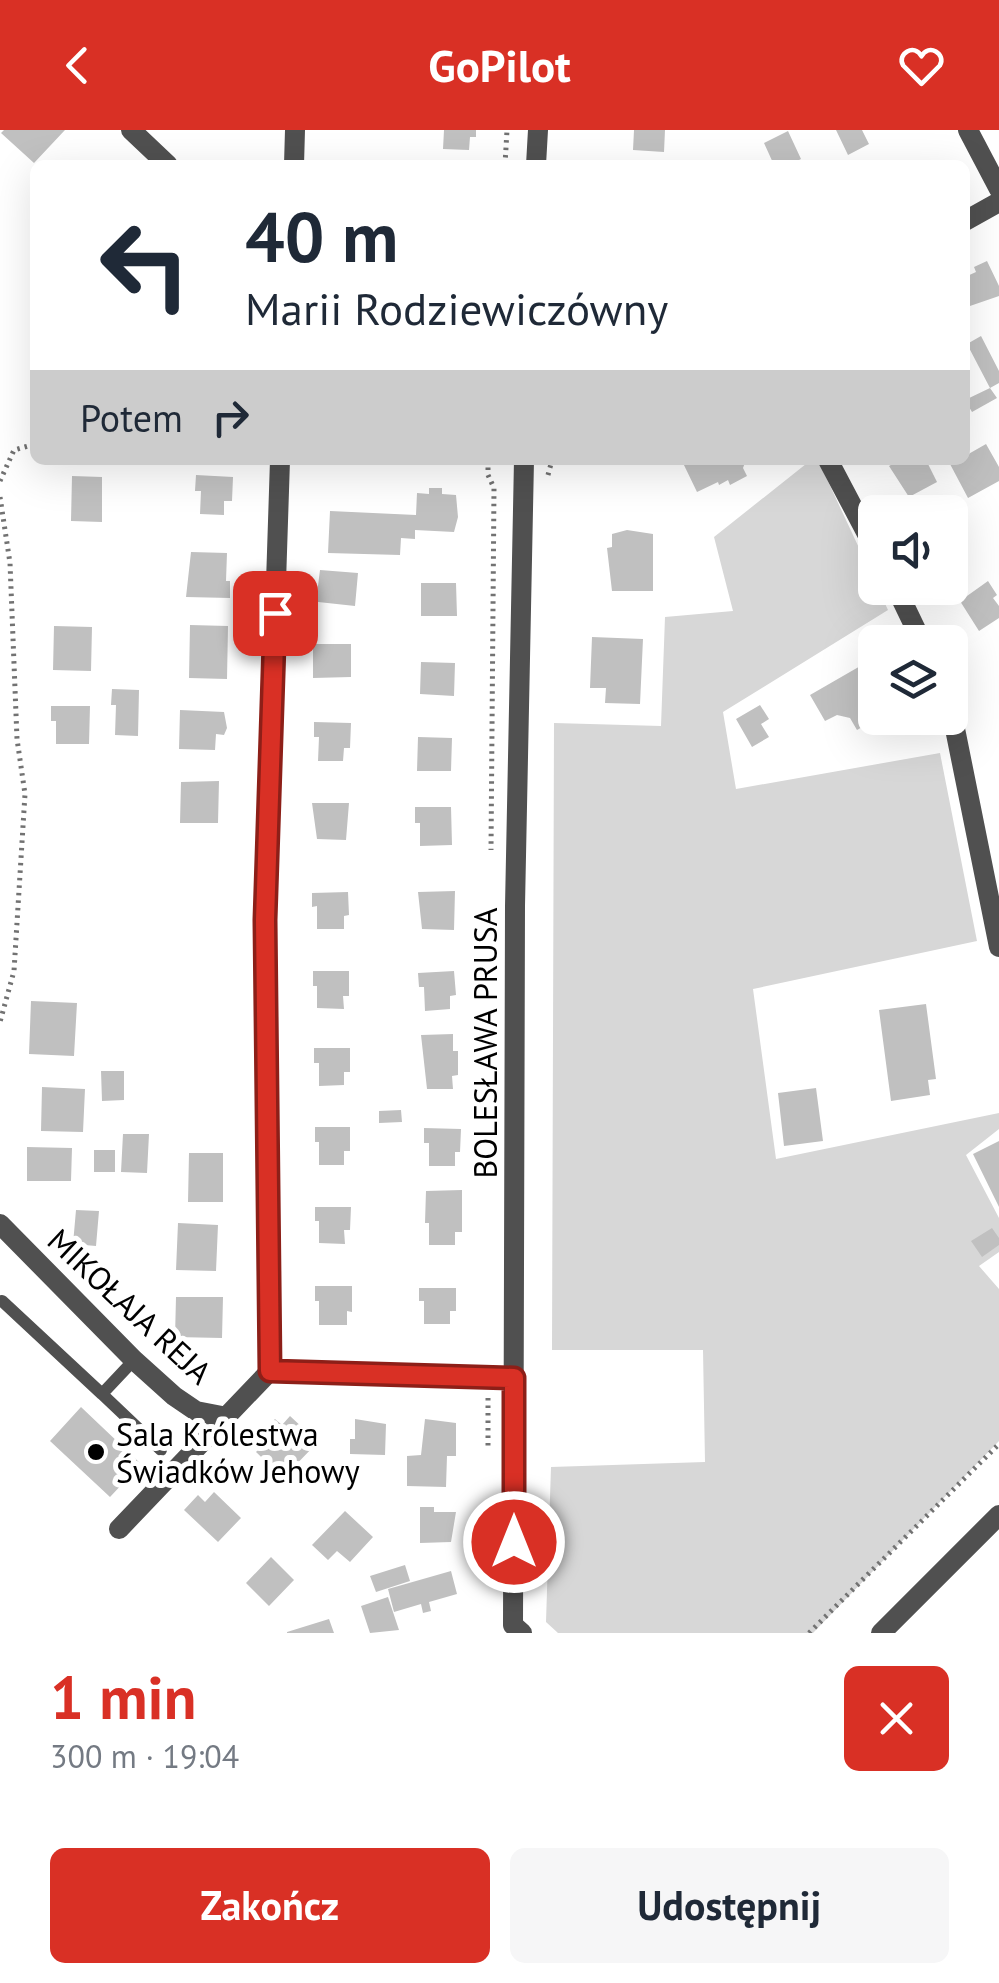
<!DOCTYPE html>
<html lang="pl">
<meta charset="utf-8">
<style>
:root{--surface:#fff;--page:#f6f6f7;--text:#1f2937;--muted:#747a83;--accent:#d93025}
body{margin:0;font-family:"PT Sans",sans-serif;background:var(--page);color:var(--text);height:100vh;display:flex;flex-direction:column;font-size:38px;white-space:nowrap}
*{box-sizing:border-box;margin:0}
p{font-size:32px;color:var(--muted)}
.icon{flex:none;width:55px;height:55px;fill:none;stroke:currentColor;stroke-width:2;stroke-linecap:round;stroke-linejoin:round}
.map{position:relative;height:1503px;overflow:hidden}
.side{display:flex;flex-direction:column;background:var(--surface);flex:1}
.side>*{flex:none}
.guide{position:absolute;left:30px;top:30px;width:940px;height:305px;border-radius:15px;box-shadow:0 10px 40px #0002;background:#fff;color:var(--text);overflow:hidden}
.buttons{position:absolute;left:858px;top:365px;display:grid;gap:20px}
.buttons a{display:grid;place-items:center;width:110px;height:110px;border-radius:15px;background:var(--surface);box-shadow:0 10px 40px #0002;font-size:50px}
.pin{position:absolute;display:grid;place-items:center;width:85px;height:85px;color:#fff;margin:-42px;border-radius:20px;box-shadow:0 5px 15px #0006}
.me{position:absolute;width:110px;margin:-55px;rotate:0deg;stroke-linejoin:round;filter:drop-shadow(0 0 8px #0008)}
.turn{display:flex;align-items:center;gap:35px;height:210px;padding:0 50px;font-size:45px}
.turn .icon{width:130px;height:130px;stroke-width:2.5}
.turn b{display:block;font-size:70px;line-height:85px}
.then{display:flex;align-items:center;height:95px;padding:0 50px;background:#0003;gap:20px;font-size:38px}
.round{display:grid;place-items:center;flex:none;width:105px;height:105px;border-radius:15px;background:var(--page)}
.headline{display:flex;align-items:center;justify-content:space-between;height:170px;padding:0 50px}
h1{font-size:60px;font-weight:700;line-height:75px;color:var(--accent)}
.primary-button{display:flex;gap:20px;margin-top:auto;padding:20px 50px}
.primary-button a{flex:1;height:115px;border-radius:15px;background:var(--accent);color:#fff;font-size:40px;font-weight:700;line-height:115px;text-align:center}
.primary-button a+a{background:var(--page);color:var(--text)}
header{display:flex;justify-content:space-between;align-items:center;height:130px;padding:0 50px;background:var(--accent);color:#fff;font-size:45px;font-weight:700}
.map>svg:first-child{display:block}
.green{fill:#d7d7d7}
.building{fill:#c0c0c0}
.lines{fill:none;stroke-linecap:round;stroke-linejoin:round}
.path{stroke:#727272;stroke-width:5;stroke-dasharray:2.5 5;stroke-linecap:butt}
.service{stroke:#505050;stroke-width:12}
.minor{stroke:#505050;stroke-width:20}
.tertiary{stroke:#505050;stroke-width:20}
.route-casing{stroke:#8d1f18;stroke-width:25}
.route{stroke:#d93025;stroke-width:18}
.poi-dot{fill:#000;stroke:#fff;stroke-width:4}
.labels{text-anchor:middle;dominant-baseline:central;stroke-width:10;stroke-linejoin:round;paint-order:stroke}
.street-label{font-size:32px;fill:#000;stroke:#fff}
.poi-label{font-size:32px;fill:#000;stroke:#fff;text-anchor:start}
</style>
<header><svg class="icon" aria-label="back" viewBox="0 0 24 24"><path d="M15 5l-7 7 7 7"/></svg>GoPilot<svg class="icon" aria-label="heart" viewBox="0 0 24 24"><path d="M12 20l-8-8c-3-5 5-10 8-4 3-6 11-1 8 4z"/></svg></header>
<div class="map">
<svg width="999" height="1503" viewBox="0 0 999 1503">
<rect width="100%" height="100%" fill="#fff"/>
<path class="green" d="M811,330H818L888,480L723,582L736,659L940,623L977,811L753,859L776,1029L999,983V999L966,1025L999,1088V1122L979,1136L999,1159V1311L813,1503H558L546,1492L551,1337L705,1332L703,1220H552L554,593L661,596L665,487L733,481L714,407Z"/>
<path class="building" d="M4,0H65L34,33L1,3Z
M444,0H476V7H470L469,20L443,19Z
M634,0H665L664,22L633,20Z
M836,0H862L869,14L848,25Z
M788,1L801,29L789,35H774L764,13Z
M987,131L999,156V166L967,177L965,147L976,142L974,137Z
M981,206L999,241V253L990,258L967,214Z
M990,258L997,268L972,282L965,270Z
M986,314L999,337V351L968,368L950,334L965,330V326Z
M689,330H746L743,338L747,346L730,355L728,350L719,355L718,352L697,362L683,333Z
M900,330H926L937,352L909,367L889,336Z
M196,345L233,347L232,371H224V385L200,384L201,361H195Z
M72,346L102,347V392L71,391Z
M429,358H442V364L456,365L458,387L454,402L415,400V409L401,408L400,425L328,423L330,381L416,385L417,363L429,364Z
M953,388L961,402L957,405L967,422L950,432V390Z
M627,400L653,404V461H612L607,418L612,417V404Z
M191,422L227,423L226,451H230V468L186,467Z
M320,440L358,443L355,476L309,471V463L317,464Z
M988,451L997,465L993,468L999,476V488L979,501L960,471Z
M421,453H456L457,486H421Z
M190,495L228,496L227,549L189,548Z
M54,496L92,497L91,541L53,540Z
M592,507L643,509L640,574L605,573L606,558H590Z
M313,514H351V547L313,548Z
M869,531L875,541V555L871,558L875,566V590L880,600L877,601L871,592L857,600L850,588L837,585L825,591L810,565Z
M421,532L455,533L454,566L420,564Z
M112,559L139,560L138,606L115,605L116,575H111Z
M760,575L769,589L761,594L769,607L752,617L736,589Z
M51,576H90L89,614H56V591H51Z
M180,580L224,582L227,598L224,605L216,604L215,620L179,619Z
M314,592L351,593L350,618H344L343,631H318L319,607H314Z
M418,607L452,608L451,641H417Z
M219,651L218,693H180L181,652Z
M312,673H349L346,710L317,709Z
M415,677H451L452,715L420,716V693H415Z
M455,761L454,800L422,799L418,762Z
M348,762L349,785L344,786V799H317V776L312,777V763Z
M313,841H349V866H343L344,879L317,878V856H313Z
M454,841L456,865L450,866V879L425,881L424,857H419L418,843Z
M31,871L77,873L74,926L29,924Z
M926,874L936,949L928,950L930,965L891,971L879,880Z
M453,904V921H458V945L452,946L453,959H427L421,905Z
M314,918H350V942H344V955L319,956V933H314Z
M101,941H124V970L102,971Z
M42,957L85,959L83,1002L41,1001Z
M816,958L823,1011L784,1016L778,963Z
M401,980L402,992L379,993V981Z
M315,997H350V1021H344V1035H319V1012H315Z
M424,998L461,999L460,1022H455V1036H429V1013H424Z
M123,1004H149L147,1043L121,1042Z
M999,1011V1077L973,1024Z
M27,1017L72,1018L71,1051H27Z
M94,1020H115V1042H94Z
M189,1023H223V1072H188Z
M462,1060V1102H455V1115H429V1093H425L426,1061Z
M315,1077H351L350,1100H344L345,1114L319,1113V1091H315Z
M76,1080L99,1081L96,1116L73,1114Z
M178,1093L218,1095L216,1141L176,1140Z
M992,1098L999,1108V1115L982,1127L971,1111Z
M315,1156H352V1182L347,1181V1195H319V1171H315Z
M419,1158H456V1181H450V1194H424V1171H419Z
M176,1167H223L222,1208L175,1207Z
M81,1277L141,1334L110,1367L50,1311Z
M290,1286L318,1312L283,1348L256,1322L275,1302L269,1295L275,1289L282,1295Z
M355,1289L386,1294L385,1325L350,1324V1309H355Z
M425,1289L456,1293V1326H447L446,1357L407,1356V1326L421,1325Z
M214,1362L241,1388L218,1412L184,1380L198,1365L205,1372Z
M420,1377H434V1382H456L451,1412L420,1413Z
M345,1381L373,1407L350,1432L337,1421L328,1430L312,1415Z
M271,1427L294,1450L269,1476L246,1453Z
M405,1435L410,1451L376,1462L370,1446Z
M451,1441L457,1464L429,1472L431,1481L423,1483L421,1474L394,1482L388,1459Z
M388,1467L399,1500L370,1503L361,1476Z
M329,1489L334,1503H287V1502Z"/>
<g class="lines">
<path class="path" d="M505,35L507,0
M488,330V345L494,358L491,720
M548,345L552,330
M0,351L14,320L35,314
M0,367L10,433L17,609L25,664L14,841L0,892
M488,1268V1317
M532,1412H554
M809,1503L999,1314"/>
<path class="service" d="M2,1171L102,1264L134,1230
M102,1264L161,1320"/>
<path class="minor" d="M131,0L168,35
M968,0L999,59
M294,35L295,0
M965,91L999,72
M828,330L875,419
M896,458L922,512
M950,574L999,817
M0,1094L134,1230L174,1266L196,1281L227,1287
M270,1241L265,790L280,330
M119,1399L270,1241L514,1249"/>
<path class="tertiary" d="M536,35L538,0
M522,1503L513,1495L515,776L524,330
M881,1503L999,1385"/>
</g>
<g class="lines">
<g class="route-casing">
<path id="route" d="M275,483L265,790L270,1241L514,1248V1412"/>
</g>
<use href="#route" class="route"/>
</g>
<circle class="poi-dot" cx="96" cy="1322" r="10"/>
<g class="labels">
<g class="street-label">
<text transform="translate(485 913) rotate(-90)">BOLESŁAWA PRUSA</text>
<text transform="translate(130 1176) rotate(43)">MIKOŁAJA REJA</text>
</g>
<g class="poi-label">
<text x="116" y="1304">Sala Królestwa<tspan x="116" dy="37">Świadków Jehowy</tspan></text>
</g>
</g>
</svg>
<div class="buttons">
<a><svg class="icon" aria-label="sound" viewBox="0 0 24 24"><path d="M4 9h4l5-4v14l-5-4H4zM17 9q2 3 0 6"/></svg></a>
<a><svg class="icon" aria-label="layers" viewBox="0 0 24 24"><path d="M12 4l9 5-9 5-9-5zM3 14l9 5 9-5"/></svg></a>
</div>
<div class="pin" style="left:275px;top:483px;background:#d93025"><svg class="icon" aria-label="arrive" viewBox="0 0 24 24"><path d="M6 21V4h12l-3 4 3 4H6"/></svg></div>
<svg class="me" style="left:514px;top:1412px" viewBox="-20 -20 40 40"><circle r="17" fill="#d93025" stroke="#fff" stroke-width="3"/><path d="M0-11L8 9 0 5-8 9z" fill="#fff"/></svg>
<div class="guide">
<div class="turn"><svg class="icon" aria-label="left" viewBox="0 0 24 24"><path d="M17 20v-9H6M10 6l-5 5 5 5"/></svg><div><b>40 m</b>Marii Rodziewiczówny</div></div>
<div class="then">Potem<svg class="icon" aria-label="right" viewBox="0 0 24 24"><path d="M7 20v-9h11M14 6l5 5-5 5"/></svg></div>
</div>
</div>
<section class="side">
<div class="headline"><div><h1>1 min</h1><p>300 m · 19:04</p></div><a class="round" style="background:#d93025;color:#fff"><svg class="icon" aria-label="close" viewBox="0 0 24 24"><path d="M6 6l12 12M18 6L6 18"/></svg></a></div>
<div class="primary-button"><a>Zakończ</a><a>Udostępnij</a></div>
</section>
